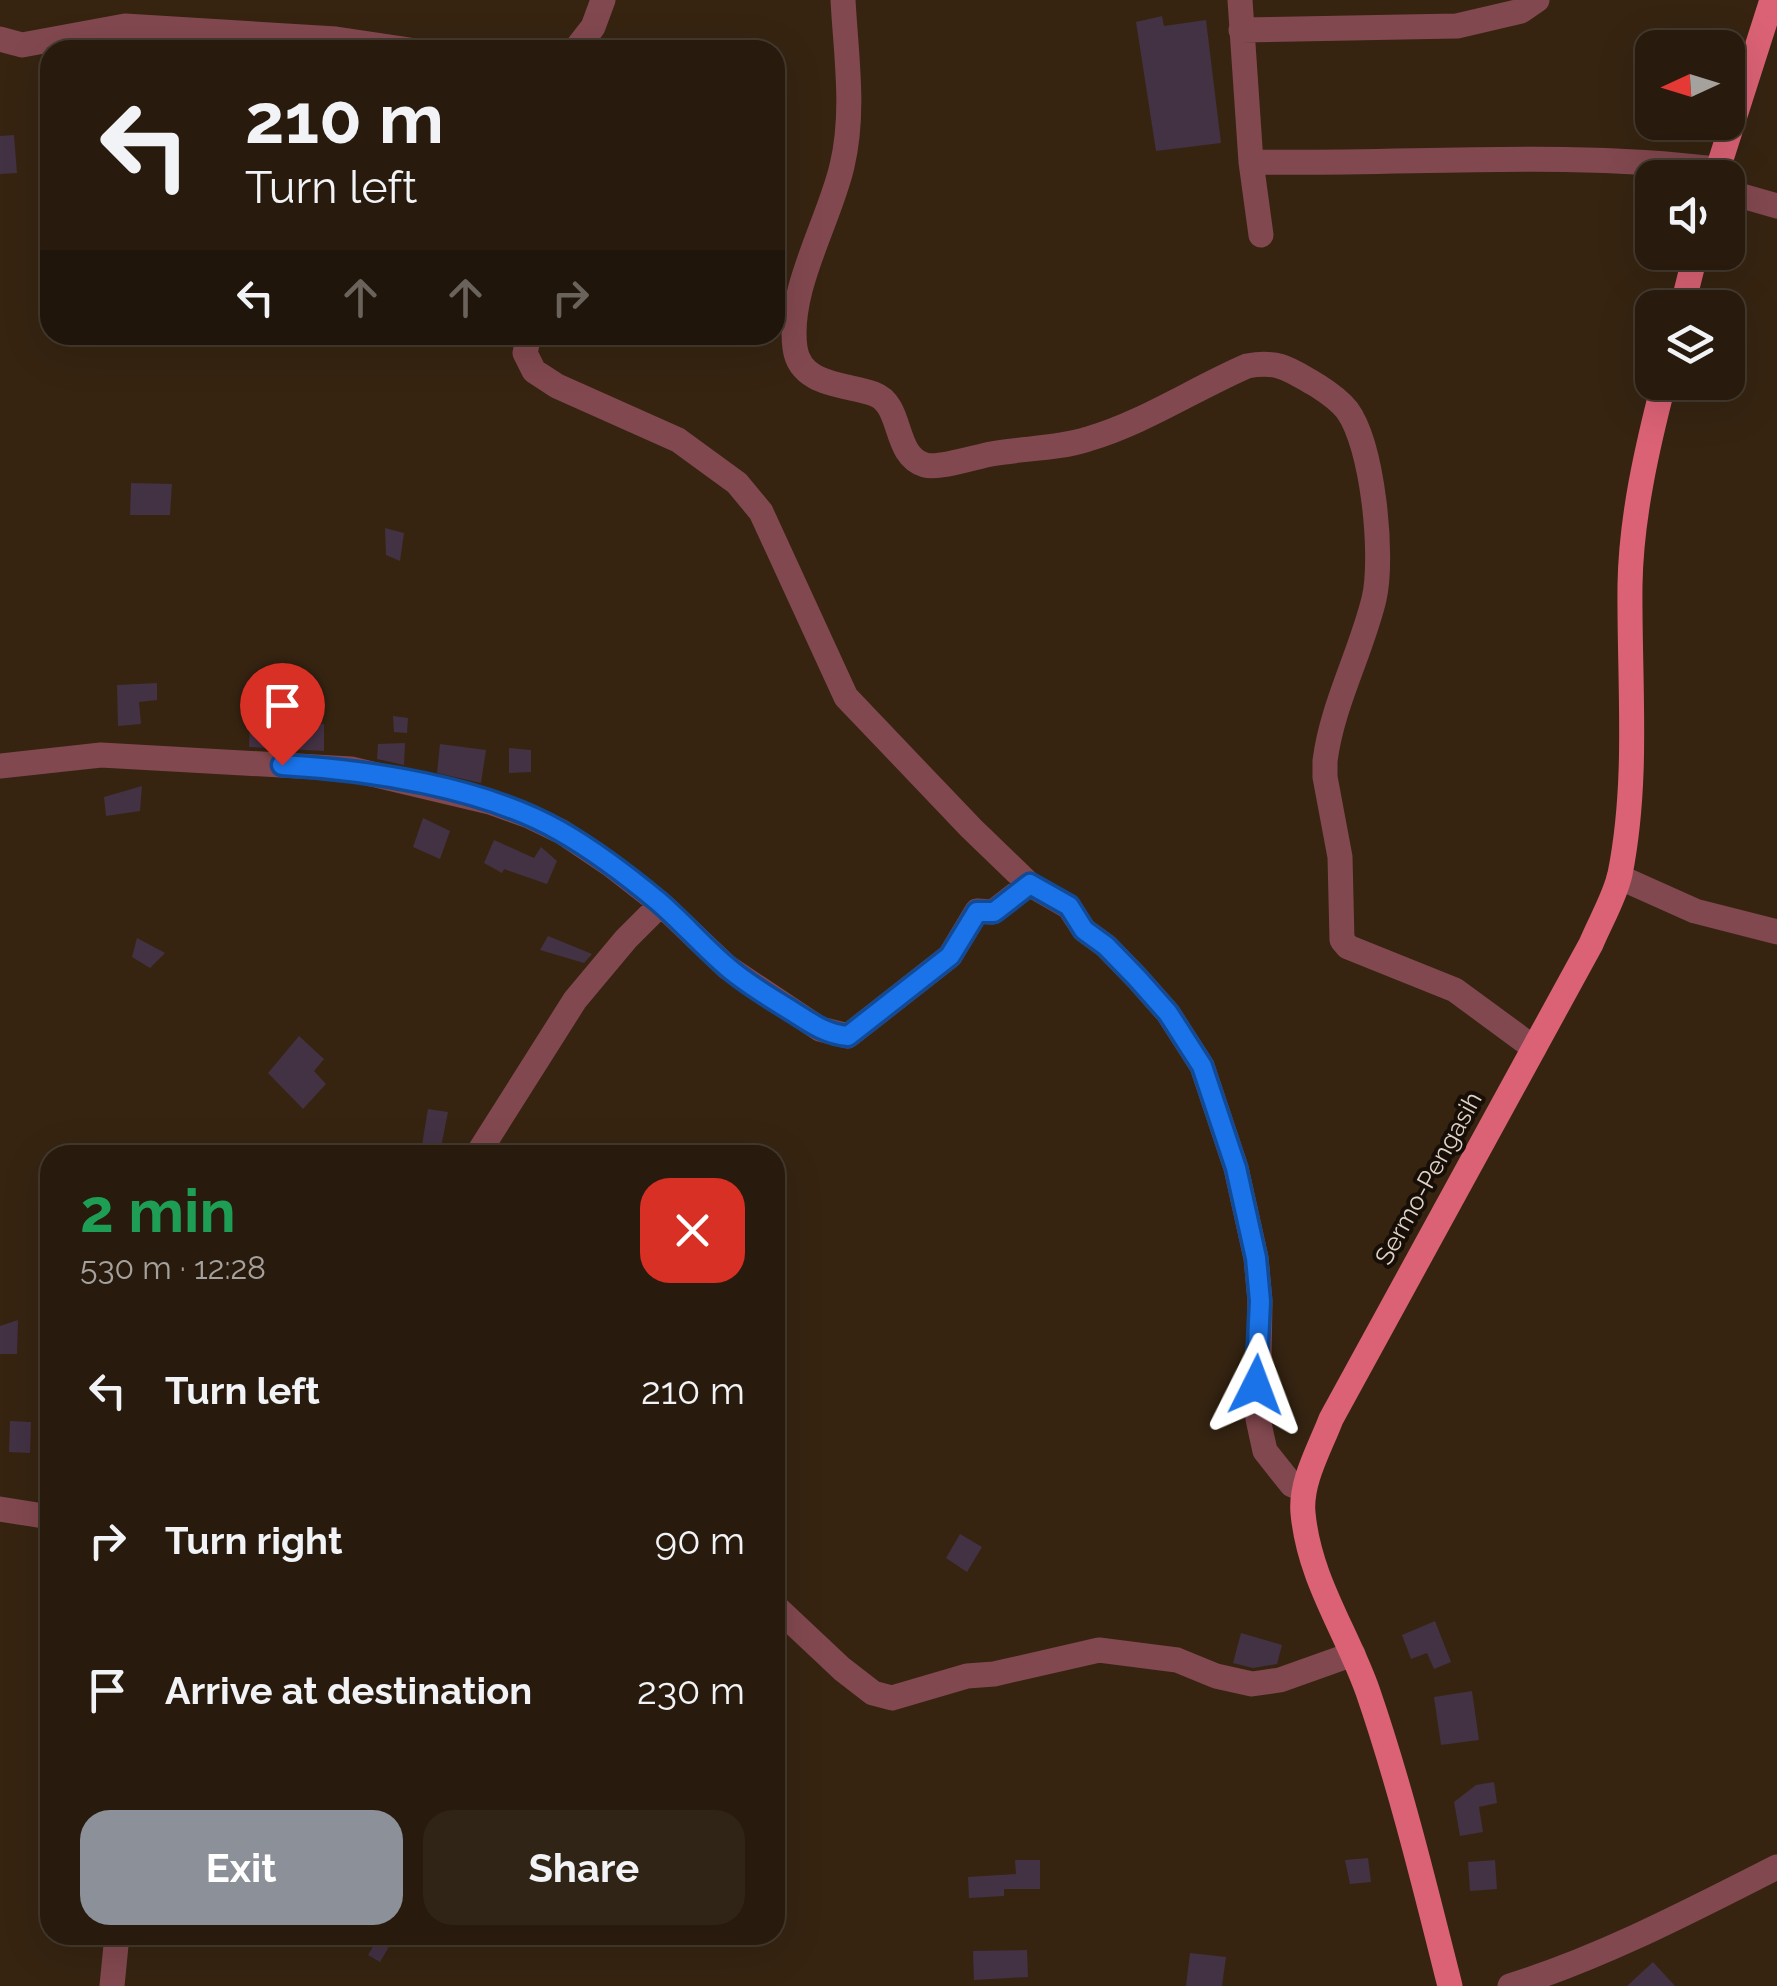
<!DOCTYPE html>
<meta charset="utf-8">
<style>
:root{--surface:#281b0d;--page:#302416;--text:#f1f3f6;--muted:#a5a19d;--line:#44392e;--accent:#8c9099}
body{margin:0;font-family:Raleway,sans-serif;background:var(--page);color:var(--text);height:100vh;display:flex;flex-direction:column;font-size:38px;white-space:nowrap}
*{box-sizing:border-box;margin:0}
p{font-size:32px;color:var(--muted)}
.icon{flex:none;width:55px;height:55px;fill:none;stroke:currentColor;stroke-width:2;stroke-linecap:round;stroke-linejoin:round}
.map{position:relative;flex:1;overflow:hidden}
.sheet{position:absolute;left:40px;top:1145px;width:745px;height:800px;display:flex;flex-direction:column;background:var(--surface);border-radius:30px;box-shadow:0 10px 40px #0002,0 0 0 2px var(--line)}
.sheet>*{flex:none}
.top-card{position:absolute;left:40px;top:40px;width:745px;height:305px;border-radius:30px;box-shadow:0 10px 40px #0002,0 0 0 2px var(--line);background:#281b0d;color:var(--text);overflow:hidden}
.needle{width:65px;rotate:266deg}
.tools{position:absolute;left:1635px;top:30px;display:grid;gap:20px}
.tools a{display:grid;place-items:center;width:110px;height:110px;border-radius:20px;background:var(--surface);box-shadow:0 10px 40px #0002,0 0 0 2px var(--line);font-size:50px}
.pin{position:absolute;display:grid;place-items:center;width:85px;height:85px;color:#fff;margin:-102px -42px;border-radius:50% 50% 50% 0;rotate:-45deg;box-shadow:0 0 10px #0007}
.pin .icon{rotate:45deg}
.me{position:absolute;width:110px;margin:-55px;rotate:3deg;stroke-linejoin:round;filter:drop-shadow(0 0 8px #0008)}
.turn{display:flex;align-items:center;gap:35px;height:210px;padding:0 40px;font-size:45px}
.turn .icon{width:130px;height:130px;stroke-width:2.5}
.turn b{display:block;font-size:70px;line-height:85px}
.lanes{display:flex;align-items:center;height:95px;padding:0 40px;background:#0003;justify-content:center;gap:50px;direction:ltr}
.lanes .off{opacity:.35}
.round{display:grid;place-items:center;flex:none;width:105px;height:105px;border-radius:30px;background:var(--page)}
.head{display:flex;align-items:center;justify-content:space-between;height:170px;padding:0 40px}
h1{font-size:60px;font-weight:700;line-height:75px;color:#1e9e55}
.button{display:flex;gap:20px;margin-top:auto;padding:20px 40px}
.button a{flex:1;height:115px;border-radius:30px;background:var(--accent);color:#fff;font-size:40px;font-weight:700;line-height:115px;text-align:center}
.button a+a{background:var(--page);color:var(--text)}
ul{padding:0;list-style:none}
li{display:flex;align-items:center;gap:30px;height:150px;padding:0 40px}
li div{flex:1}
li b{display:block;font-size:38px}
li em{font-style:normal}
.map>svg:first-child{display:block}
.building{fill:#433144}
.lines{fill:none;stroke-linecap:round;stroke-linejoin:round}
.minor{stroke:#82484f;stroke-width:25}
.major{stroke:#db6275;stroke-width:25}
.route-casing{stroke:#114b97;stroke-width:25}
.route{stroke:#1a73e8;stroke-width:18}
.labels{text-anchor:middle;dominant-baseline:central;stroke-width:8;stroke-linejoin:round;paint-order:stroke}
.street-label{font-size:25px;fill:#ded2c7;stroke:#170f07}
</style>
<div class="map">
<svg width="1777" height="1986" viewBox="0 0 1777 1986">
<rect width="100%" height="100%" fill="#362411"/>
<path class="building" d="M1162,16L1164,26L1206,20L1221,143L1156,151L1136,22Z
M14,135L17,173L0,174V136Z
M131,483L172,484L170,515H130Z
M385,528L404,533L400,561L386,555Z
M157,683V700L139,702L141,724L118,726L117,685Z
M393,716L408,718L407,733L394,732Z
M250,719L324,724V751L249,747Z
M405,743L404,765L377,759L378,744Z
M440,744L486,750L481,783L437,773Z
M509,748L531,750V772L509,773Z
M142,786L140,811L106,816L104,797Z
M423,818L450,831L440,859L413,847Z
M494,840L534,858L541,847L557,861L547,884L504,869L502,873L484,863Z
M548,936L592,954L584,963L540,950Z
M137,938L165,953L150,968L132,957Z
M299,1036L324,1059L314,1071L326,1084L303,1109L268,1073Z
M428,1109L448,1112L440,1152L422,1145Z
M18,1320L17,1354H0V1326Z
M10,1421L31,1422L30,1453L9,1452Z
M960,1534L982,1547L967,1572L946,1558Z
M1435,1621L1451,1662L1434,1669L1427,1653L1411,1659L1402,1635Z
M1241,1633L1282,1645L1277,1664L1253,1668L1233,1663Z
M1472,1691L1479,1740L1441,1745L1434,1697Z
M1494,1782L1497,1803L1479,1807L1483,1832L1460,1836L1454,1802L1476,1785Z
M1368,1858L1371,1882L1350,1884L1345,1860Z
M1015,1860H1040V1889H1004V1896L969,1898L968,1877L1016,1874Z
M1495,1860L1497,1889L1470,1891L1468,1862Z
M380,1935L393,1940L380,1962L368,1955Z
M1027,1950L1028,1977L974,1980L973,1951Z
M1190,1953L1226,1957L1222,1986H1186Z
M1653,1962L1675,1986H1627Z"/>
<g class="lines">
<path class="minor" d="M843,0C846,55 855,112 842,166C829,222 787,290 795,348C800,386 846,384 874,394C904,405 892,455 925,465C939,469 975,457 991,454C1024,448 1057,449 1088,439C1143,423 1194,389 1247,366C1280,360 1290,370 1318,386C1329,393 1339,400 1347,410C1373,445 1384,557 1374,599C1361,653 1332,705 1325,761V777L1340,857L1342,940L1348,947L1455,990L1534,1048
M1240,0L1251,162C1407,165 1561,150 1716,169
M1241,30L1457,26L1521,11L1537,0
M0,39L22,45L125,26L336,39L410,50
M575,50L593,27L603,0
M1251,162L1261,235
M1728,192L1777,206
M529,335L525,353L534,371L557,386L678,440L737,483L761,512L846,697L971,828L1029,884
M0,766L101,755L351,769L490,802L529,816L562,832L611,865L661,904L727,967L820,1029L848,1036L950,956L977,911L993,912L1029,884L1069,907L1084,930L1106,946L1137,978L1168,1013L1202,1066L1236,1168L1256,1258L1260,1301L1258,1419L1265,1451L1292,1485L1304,1489
M1619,877L1695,911L1777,932
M477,1155L575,1000L626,939L661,904
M0,1509L50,1517
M775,1606L842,1669L873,1693L892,1698L967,1676L994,1674L1099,1650L1177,1660L1216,1676L1252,1684L1280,1680L1353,1654
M112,1986L117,1935
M1510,1986C1603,1957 1690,1911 1777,1867"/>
<path class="major" d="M1715,178L1772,0
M1682,308L1696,252
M1450,1986C1425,1887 1401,1788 1368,1692C1347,1632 1309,1579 1303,1513C1300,1482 1320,1448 1331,1419L1591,944C1600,922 1615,897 1620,874C1639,779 1629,681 1630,585C1631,518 1647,448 1664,382"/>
</g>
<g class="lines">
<g class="route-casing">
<path id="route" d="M282,765C369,770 483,787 560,831C595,851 629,877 659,902C682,922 702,945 725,965C744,982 766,995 787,1008C808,1021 824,1034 848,1036L950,956L977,912H994L1030,884L1069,906L1084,930L1106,946L1137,978L1168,1013L1202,1066L1236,1168L1256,1258L1260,1301L1256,1385"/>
</g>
<use href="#route" class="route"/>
</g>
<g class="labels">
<g class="street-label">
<text transform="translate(1428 1178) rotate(-61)">Sermo-Pengasih</text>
</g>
</g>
</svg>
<div class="tools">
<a><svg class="needle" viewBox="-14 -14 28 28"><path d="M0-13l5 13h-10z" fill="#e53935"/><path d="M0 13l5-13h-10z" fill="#a5a19d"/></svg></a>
<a><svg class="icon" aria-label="sound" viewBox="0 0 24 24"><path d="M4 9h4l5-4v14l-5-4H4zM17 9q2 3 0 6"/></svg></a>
<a><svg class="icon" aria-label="layers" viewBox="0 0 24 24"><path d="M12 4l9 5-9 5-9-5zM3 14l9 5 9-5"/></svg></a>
</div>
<div class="pin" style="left:282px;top:765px;background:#d93025"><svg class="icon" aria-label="arrive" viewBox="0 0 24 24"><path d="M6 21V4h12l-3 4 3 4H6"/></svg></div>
<svg class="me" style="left:1256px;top:1385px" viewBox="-20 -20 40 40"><path d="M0-17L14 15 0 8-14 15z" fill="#1a73e8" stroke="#fff" stroke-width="4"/></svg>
<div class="top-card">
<div class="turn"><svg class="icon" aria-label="left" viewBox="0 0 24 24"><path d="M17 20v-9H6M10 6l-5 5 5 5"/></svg><div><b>210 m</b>Turn left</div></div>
<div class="lanes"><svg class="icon" aria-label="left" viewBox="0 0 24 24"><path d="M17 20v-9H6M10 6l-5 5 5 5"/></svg><svg class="icon off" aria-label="ahead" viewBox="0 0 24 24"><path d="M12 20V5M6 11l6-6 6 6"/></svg><svg class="icon off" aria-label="ahead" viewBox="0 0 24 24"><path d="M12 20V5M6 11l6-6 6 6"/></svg><svg class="icon off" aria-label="right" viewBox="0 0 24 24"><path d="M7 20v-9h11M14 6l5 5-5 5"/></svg></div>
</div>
<section class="sheet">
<div class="head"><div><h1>2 min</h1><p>530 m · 12:28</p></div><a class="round" style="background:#d93025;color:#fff"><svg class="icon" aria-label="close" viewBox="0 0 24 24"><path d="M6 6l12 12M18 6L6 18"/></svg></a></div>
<ul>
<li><svg class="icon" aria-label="left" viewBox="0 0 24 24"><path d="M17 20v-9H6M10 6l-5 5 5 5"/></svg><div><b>Turn left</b></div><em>210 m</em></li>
<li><svg class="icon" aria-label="right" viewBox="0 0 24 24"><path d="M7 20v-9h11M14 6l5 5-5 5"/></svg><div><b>Turn right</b></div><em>90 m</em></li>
<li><svg class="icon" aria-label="arrive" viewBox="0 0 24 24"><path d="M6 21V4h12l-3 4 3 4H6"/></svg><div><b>Arrive at destination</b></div><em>230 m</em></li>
</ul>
<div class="button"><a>Exit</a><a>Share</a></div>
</section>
</div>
